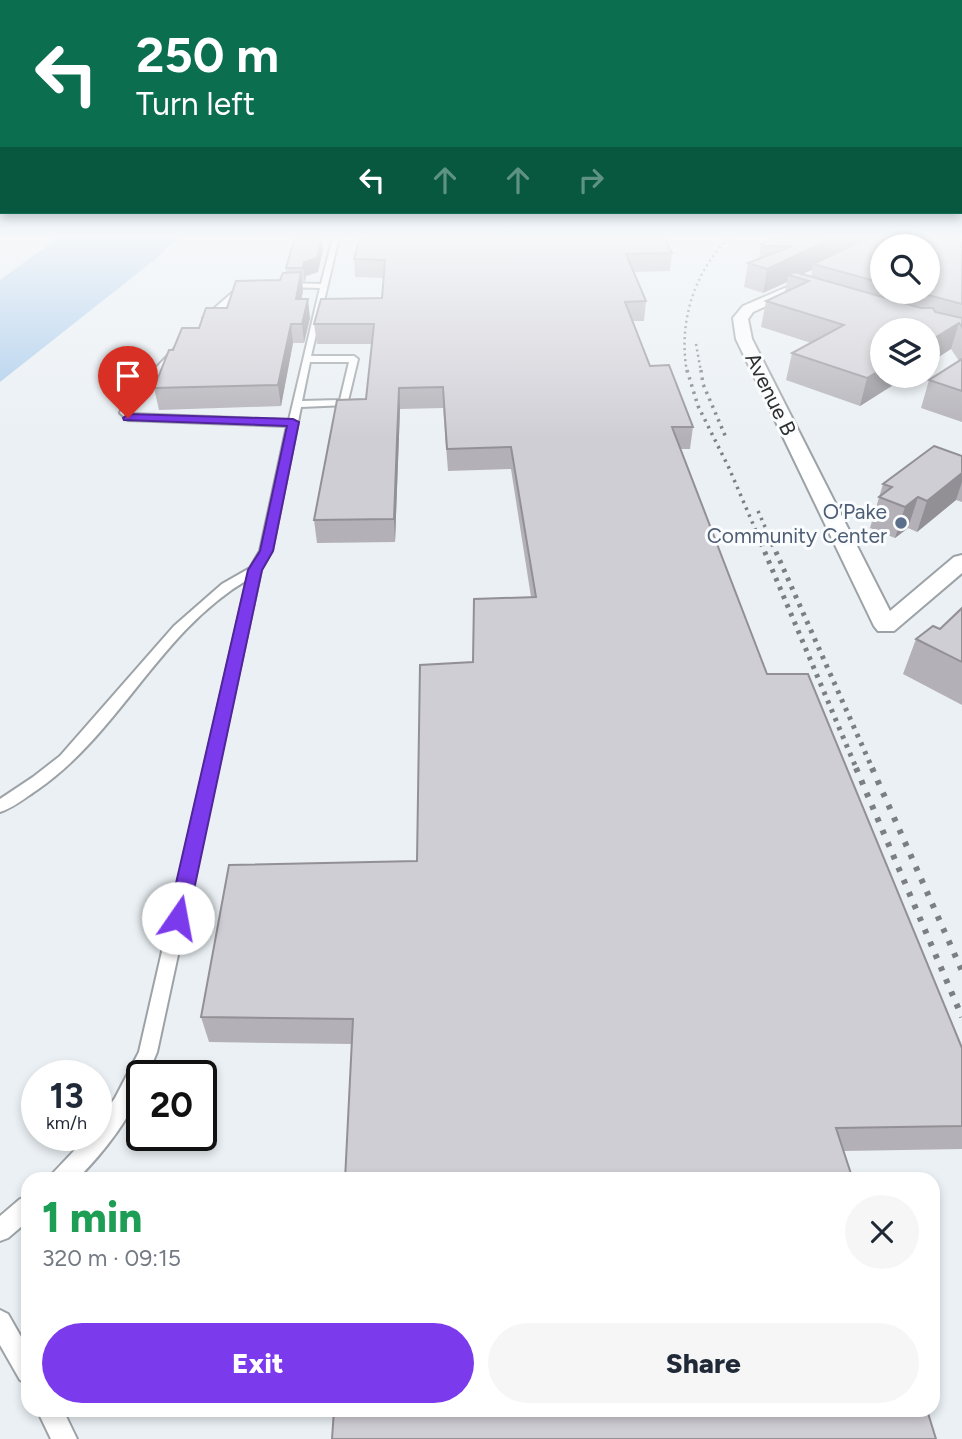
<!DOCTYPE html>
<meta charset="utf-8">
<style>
:root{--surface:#fff;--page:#f6f6f7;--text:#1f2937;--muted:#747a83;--accent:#7c3aed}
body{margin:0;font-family:Figtree,sans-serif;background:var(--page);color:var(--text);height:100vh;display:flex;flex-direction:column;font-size:26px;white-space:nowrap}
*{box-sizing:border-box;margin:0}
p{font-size:23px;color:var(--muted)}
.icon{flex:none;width:38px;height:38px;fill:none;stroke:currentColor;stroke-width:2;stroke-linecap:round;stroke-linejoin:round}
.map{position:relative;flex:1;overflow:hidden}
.sheet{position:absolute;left:21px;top:1172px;width:919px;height:245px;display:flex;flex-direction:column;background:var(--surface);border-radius:21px;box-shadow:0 4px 10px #0003}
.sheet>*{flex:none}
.guide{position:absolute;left:0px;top:0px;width:962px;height:214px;box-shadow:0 4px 10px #0003;background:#0b6e4f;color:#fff;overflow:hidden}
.fabs{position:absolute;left:870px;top:234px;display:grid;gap:14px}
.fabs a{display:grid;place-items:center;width:70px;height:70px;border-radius:50%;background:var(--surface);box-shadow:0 4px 10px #0003;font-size:35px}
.speed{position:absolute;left:21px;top:1060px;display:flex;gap:14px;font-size:35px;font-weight:700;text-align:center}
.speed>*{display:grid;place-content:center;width:91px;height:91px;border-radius:50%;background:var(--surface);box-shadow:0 4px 10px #0003;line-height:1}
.speed small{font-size:18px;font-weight:400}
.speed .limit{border:4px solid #111;border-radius:10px;background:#fff;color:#111}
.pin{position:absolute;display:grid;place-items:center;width:60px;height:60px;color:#fff;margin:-72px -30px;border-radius:50% 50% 50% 0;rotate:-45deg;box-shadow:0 0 7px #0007}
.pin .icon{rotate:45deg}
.me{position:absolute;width:77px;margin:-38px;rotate:12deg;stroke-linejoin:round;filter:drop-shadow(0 0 5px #0008)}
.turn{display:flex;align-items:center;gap:24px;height:147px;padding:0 21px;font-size:32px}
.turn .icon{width:91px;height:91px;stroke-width:2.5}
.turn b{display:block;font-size:49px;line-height:60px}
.lanes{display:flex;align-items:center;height:66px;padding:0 21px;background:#0003;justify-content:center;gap:35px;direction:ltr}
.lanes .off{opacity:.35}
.round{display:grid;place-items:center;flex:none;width:74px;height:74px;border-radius:37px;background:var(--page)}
.head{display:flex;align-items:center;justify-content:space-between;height:119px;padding:0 21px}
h1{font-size:42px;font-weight:800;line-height:52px;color:#1e9e55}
.primary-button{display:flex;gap:14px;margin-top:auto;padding:14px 21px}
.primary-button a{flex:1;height:80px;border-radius:42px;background:var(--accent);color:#fff;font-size:28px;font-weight:800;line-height:80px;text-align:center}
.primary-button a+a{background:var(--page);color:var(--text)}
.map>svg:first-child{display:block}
.water{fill:#a8cbeb}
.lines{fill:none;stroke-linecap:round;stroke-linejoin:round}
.lane-casing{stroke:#9ca2a6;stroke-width:4}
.street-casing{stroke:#9ca2a6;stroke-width:4}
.lane{fill:#fff;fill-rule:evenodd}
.street{fill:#fff;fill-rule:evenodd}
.rail-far3{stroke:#7b7f82;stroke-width:2.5;stroke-dasharray:2 3.5;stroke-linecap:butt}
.rail-far2{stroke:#7b7f82;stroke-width:3.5;stroke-dasharray:2.5 5;stroke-linecap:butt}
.rail-far1{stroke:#7b7f82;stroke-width:5;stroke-dasharray:3.5 6;stroke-linecap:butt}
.rail{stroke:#7b7f82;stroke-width:6;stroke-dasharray:4.5 9;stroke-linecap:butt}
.wall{fill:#b3b1b7;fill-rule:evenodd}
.shaded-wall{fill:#929095}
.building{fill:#d0ced5;stroke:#929095;stroke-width:2}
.route{fill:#7c3aed;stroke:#51269a;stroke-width:2}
.service-dot{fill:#5c6f8a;stroke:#fafcfe;stroke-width:2.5}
.labels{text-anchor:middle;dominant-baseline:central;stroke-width:6;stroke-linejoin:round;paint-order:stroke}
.far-street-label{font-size:21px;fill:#2c2f30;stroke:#fafcfe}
.far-service-label{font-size:21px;fill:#4e5e75;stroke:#fafcfe;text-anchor:end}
</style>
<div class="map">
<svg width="962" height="1439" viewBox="0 0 962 1439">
<rect width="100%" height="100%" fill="#eaf0f4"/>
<path class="water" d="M59,237H178L158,257L0,382V280Z"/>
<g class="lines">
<g class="lane-casing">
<path id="lane" d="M333,237H339L311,356H354L358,359L347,405L301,407L272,551L261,570L157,1052L147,1076H142C142,1107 98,1159 76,1180H50L53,1173L88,1136H96V1125L115,1098L139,1052L247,580C159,632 120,733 37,790C25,798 13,808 0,812V799L33,777L60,756L174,626L222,584L250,568L260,551L287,426L128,420L120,413L125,400L179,344L183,347L182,349L132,403L131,414L289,420L320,288L284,287L280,285L284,283L321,284ZM310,362H349L340,400L302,401Z
M240,286L247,288L209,322H203V318Z
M28,1196V1221L8,1238L0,1241V1216L20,1199Z
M0,1310L8,1314L28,1349V1384L20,1380L0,1345Z
M37,1410H63L77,1439H51Z"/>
</g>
<g class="street-casing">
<path id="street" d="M801,281L808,285L806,288L753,312L748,319L752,339L890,611L954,557L962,555V573L894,631H878L874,626L736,339L733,318L743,306Z"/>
</g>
<use href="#lane" class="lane"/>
<use href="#street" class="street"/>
<path class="rail-far3" d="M696,344L701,372
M687,372C678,323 694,271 730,237"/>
<path class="rail-far2" d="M687,370L698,406L729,468L762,545
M701,370L703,384L727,440
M758,511L773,545"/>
<path class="rail-far1" d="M761,543L857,770
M772,543L873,770"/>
<path class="rail" d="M856,768L962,1017
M872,768L962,971"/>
</g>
<path class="wall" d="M962,237V422L921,408L929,380L959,361L951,349L860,406L786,380L792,353L811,343L761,327L766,301L785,292L787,282L763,293L744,287L748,263L759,259L761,244ZM882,247L928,292H882ZM812,270L811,277L802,274Z
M323,249L318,272L306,276L305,282H302L303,291L301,299L310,318L304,343H293L281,406L159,410L154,388L173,350L199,328L227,308L280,280L286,273V268Z
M672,253L670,271L633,272L646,301L644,321H633L650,366L693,427L690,449H681L767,674L962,1048V1149L844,1151L352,1044L209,1042L201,1017L417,861L473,662L531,597L511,469L448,471L443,408L400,409L395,542L317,543L314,520L366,399L372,344H317L314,324L382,298L384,278L355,277L354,259Z
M962,456V502L956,500L917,532L908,528L895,538L870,528L883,484Z
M962,608V705L903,674L916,639L940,629Z"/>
<path class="shaded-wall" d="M322,237L323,249L318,272L306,276L305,282L303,268L304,262Z
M835,237H879L813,264L812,270L796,277L788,275L787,282L763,293L767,269Z
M301,272L303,291L298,318L296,299Z
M308,299L310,318L304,343L302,324Z
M959,323L951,349L928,364V342Z
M291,324L293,343L281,406L278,385Z
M882,369V376H907L860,406L867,378Z
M399,388L400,409L395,542L394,519Z
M962,473V482L956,500L917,532L927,501Z
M918,497L908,528L895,538L905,507Z"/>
<path class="building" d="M295,237H322L317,258L304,262L303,268H286Z
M360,237H664L672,253L626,254L646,301L625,302L650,366L669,365L693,427H672L767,674H808L962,1048V1126L836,1128L853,1180H345L353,1019L201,1017L229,865L417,861L420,665L473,662L474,599L536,597L511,447L447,449L443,387L399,388L394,519L314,520L337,400L366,399L374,324H314L321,299L382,298L385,260L354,259Z
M779,237H835L767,269L748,263L792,246H762L761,244Z
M870,237H962V304L917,292H928V247H882V283L813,264Z
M301,272L296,299H308L302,324H291L278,385L154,388L169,350H173L182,328H199L206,308H227L236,281L280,280L283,273Z
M795,272L921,308H933L935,312L962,318V327L959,323L928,342V331H882V369L867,378L792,353L844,325L766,301L809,281L788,275Z
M962,359V391L929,380Z
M934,446L962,456V473L927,501L918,497L905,507L879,497L892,487L883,484Z
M962,608V662L916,639L933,626L940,629Z
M334,1410H927L936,1439H332Z"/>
<linearGradient id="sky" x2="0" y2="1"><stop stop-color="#8ebde9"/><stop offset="0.54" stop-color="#f6f8fa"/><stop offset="1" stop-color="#f6f8fa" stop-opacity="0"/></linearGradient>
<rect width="962" height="439" fill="url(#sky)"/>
<path class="route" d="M128,414L293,419L299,422L273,551L262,570L188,918L185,924L178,926L171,924L168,918L248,570L260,551L287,426L124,420L123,418Z"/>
<circle class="service-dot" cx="901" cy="523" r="7"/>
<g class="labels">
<g class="far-street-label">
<text transform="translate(771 394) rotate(64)">Avenue B</text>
</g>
<g class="far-service-label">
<text x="887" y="511">O’Pake<tspan x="887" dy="24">Community Center</tspan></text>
</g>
</g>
</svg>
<div class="fabs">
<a><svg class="icon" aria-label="search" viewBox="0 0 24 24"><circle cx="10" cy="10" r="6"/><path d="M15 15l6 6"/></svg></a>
<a><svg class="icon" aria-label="layers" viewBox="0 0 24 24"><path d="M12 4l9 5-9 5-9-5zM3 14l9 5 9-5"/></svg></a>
</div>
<div class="speed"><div>13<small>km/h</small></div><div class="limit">20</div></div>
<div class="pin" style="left:128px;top:418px;background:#d93025"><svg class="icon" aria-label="arrive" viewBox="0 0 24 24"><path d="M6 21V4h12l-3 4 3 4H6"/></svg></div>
<svg class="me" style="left:178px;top:918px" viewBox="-20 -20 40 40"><circle r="19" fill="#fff"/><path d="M0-13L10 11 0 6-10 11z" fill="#7c3aed"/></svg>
<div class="guide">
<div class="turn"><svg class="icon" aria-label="left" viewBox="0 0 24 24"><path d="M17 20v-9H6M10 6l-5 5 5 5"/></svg><div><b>250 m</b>Turn left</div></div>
<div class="lanes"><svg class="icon" aria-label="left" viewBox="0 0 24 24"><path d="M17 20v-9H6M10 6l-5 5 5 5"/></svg><svg class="icon off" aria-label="ahead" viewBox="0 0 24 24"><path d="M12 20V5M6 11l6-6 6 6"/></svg><svg class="icon off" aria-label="ahead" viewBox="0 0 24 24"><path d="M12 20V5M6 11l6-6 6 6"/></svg><svg class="icon off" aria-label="right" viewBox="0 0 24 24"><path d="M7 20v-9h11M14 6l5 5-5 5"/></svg></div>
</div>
<section class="sheet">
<div class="head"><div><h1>1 min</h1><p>320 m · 09:15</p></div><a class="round"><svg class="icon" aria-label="close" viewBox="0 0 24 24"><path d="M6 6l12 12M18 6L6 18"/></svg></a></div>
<div class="primary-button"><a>Exit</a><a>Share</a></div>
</section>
</div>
